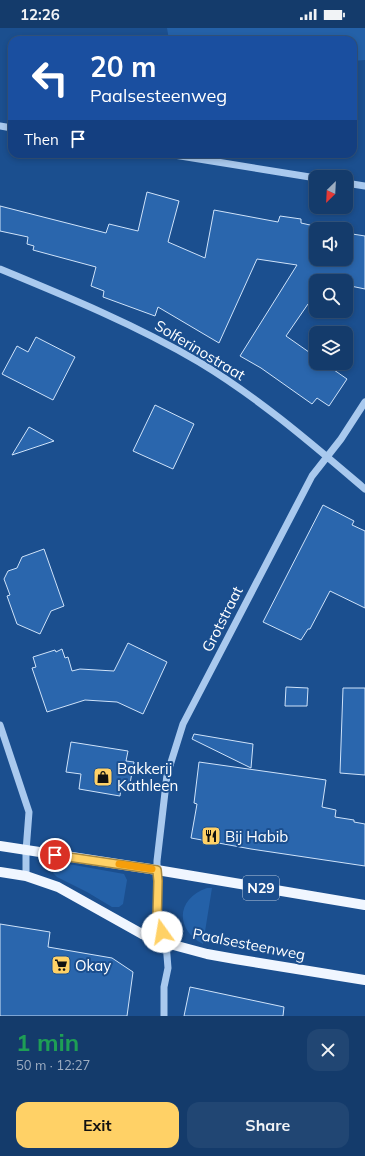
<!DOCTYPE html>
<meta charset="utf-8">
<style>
:root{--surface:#143b6b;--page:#214673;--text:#f1f3f6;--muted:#9dadc1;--line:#33557e;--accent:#ffd166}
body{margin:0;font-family:Mulish,sans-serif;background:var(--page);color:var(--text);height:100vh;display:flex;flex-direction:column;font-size:15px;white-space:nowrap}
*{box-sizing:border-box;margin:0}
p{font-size:13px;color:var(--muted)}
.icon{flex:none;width:22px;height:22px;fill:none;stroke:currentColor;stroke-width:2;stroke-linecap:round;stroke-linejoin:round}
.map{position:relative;height:988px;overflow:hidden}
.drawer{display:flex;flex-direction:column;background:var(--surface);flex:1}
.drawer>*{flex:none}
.hud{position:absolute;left:8px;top:8px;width:349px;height:122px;border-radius:12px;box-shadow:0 2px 6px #0003,0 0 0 1px var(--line);background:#1a4fa0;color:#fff;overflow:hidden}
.needle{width:26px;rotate:204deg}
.tools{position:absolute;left:309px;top:142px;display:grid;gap:8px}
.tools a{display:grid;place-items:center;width:44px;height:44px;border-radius:8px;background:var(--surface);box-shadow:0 2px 6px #0003,0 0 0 1px var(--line);font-size:20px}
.pin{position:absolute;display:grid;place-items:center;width:34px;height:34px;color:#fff;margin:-17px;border:2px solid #fff;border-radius:50%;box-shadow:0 1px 4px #0007}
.me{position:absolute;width:44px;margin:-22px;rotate:347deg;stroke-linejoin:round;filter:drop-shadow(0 0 3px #0008)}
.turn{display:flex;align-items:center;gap:14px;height:84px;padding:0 16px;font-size:18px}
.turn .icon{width:52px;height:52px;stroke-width:2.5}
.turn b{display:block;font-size:28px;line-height:34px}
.then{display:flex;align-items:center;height:38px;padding:0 16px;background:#0003;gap:8px;font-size:15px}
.round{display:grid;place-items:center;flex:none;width:42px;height:42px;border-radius:12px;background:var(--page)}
.overview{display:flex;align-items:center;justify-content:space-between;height:68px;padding:0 16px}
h1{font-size:24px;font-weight:700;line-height:30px;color:#1e9e55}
.action{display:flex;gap:8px;margin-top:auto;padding:8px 16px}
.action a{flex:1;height:46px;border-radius:12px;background:var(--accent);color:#111;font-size:16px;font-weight:700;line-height:46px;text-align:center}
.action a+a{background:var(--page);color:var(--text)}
.status{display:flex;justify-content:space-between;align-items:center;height:28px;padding:0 20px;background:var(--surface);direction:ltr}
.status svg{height:11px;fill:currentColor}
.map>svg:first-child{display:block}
.green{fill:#2461a8}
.building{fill:#2a66ad;stroke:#cfe3fa}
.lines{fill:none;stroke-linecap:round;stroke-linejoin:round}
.minor{stroke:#a9c9ee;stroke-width:7}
.major{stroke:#f0f6ff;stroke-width:10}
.route-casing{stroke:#a68842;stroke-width:10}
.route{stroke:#ffd166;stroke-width:7}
.slow{stroke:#f59e0b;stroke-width:7}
.labels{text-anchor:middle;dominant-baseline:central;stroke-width:4;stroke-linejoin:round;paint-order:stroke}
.shield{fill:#1b4f8f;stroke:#bbcadd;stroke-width:1}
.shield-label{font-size:14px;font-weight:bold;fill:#fff}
.street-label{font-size:15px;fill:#fff;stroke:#1b4f8f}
.poi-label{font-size:15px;fill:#fff;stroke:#1b4f8f;text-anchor:start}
</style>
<div class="status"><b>12:26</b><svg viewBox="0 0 49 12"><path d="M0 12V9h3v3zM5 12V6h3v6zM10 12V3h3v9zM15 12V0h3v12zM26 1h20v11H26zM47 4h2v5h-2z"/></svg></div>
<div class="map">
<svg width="365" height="988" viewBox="0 0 365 988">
<rect width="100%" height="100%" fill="#1b4f8f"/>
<path class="green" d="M167,0H365V32L353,33V12H169Z
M63,835L124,846L127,852L123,876L119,879H112L87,864L57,849L53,845C53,838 57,835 63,835Z
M207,860H212L203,916C174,901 177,870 207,860Z"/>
<path class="building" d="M147,164L179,173L168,214L205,230L214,182L278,194L280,188L301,191V195L328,201H316V231H346V205L365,208V261L346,257V253H316V281L308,276L286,308L316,329V335H324L347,351L329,378L317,370L312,376L261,340L240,328L297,237L257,231L219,315L158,279L155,288L103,269L104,263L91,258L96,239L33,222L34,218L27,216L28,209L0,203V178L106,205L109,196L138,203Z
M36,309L75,329L53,372L2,346L17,318L28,324Z
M155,377L194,396L173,441L133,423Z
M29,399L54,413L12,427Z
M323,477L354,493L352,497L365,503V580L330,563L310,601H308L301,612L263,594Z
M44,521L64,578L51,583L40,606L17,596L7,568L10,567L4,551L8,543L17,540L22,529Z
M128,615L167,634L143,686L117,674L85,672L47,684L32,640L36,639L33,629L55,622L56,624L62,621L65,630L68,629L72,643L80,641L114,643Z
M286,659L308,660L307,678H285Z
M343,660H365V747L340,745Z
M194,706L253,716L251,740L192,711Z
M71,714L128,723L126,733L134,734L129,761L121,760L120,768L79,761L81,746L66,744Z
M199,734L326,752L322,779L336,782L335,789L354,792V794L365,796V838L251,821L191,810L197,776L194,775Z
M0,896L50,904L48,919L112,930L133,944L127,988H0Z
M190,959L284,979L283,988H184Z"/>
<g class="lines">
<path class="minor" d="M0,98L12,100
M168,126L316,150
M346,155L365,158
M0,241C68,269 136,297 199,334C259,370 312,416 365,461
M0,697L29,784L26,823V848
M164,988V959L168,940L166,915L157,893V833L167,747L183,696L312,448L341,411L365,374"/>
<path class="major" d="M0,818L157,842L365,877
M0,844L26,848L58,859L142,906L166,915L207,926L235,931L365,952"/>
</g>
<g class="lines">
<g class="route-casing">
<path id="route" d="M55,827L157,842L158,853L157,893L162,904"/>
</g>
<use href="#route" class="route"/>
<path class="slow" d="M119,836L152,841"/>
</g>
<defs>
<g id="shop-square" transform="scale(1)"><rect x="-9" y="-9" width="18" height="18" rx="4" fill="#ffd166" stroke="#1b4f8f"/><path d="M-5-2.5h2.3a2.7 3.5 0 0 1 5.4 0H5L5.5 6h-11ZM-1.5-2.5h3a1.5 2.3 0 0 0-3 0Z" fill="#111"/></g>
<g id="restaurant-square" transform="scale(1)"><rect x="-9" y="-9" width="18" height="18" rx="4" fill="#ffd166" stroke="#1b4f8f"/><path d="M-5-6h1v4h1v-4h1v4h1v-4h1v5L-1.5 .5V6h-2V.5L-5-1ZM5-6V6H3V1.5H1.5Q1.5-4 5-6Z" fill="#111"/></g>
<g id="supermarket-square" transform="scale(1)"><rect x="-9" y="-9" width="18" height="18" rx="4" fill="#ffd166" stroke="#1b4f8f"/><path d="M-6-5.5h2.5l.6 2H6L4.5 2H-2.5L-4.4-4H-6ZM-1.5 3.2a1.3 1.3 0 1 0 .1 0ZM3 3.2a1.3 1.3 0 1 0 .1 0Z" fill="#111"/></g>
</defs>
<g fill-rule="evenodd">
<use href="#shop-square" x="103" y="749"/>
<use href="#restaurant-square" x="211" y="808"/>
<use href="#supermarket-square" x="61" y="937"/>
</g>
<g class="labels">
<rect class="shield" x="243" y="848" width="36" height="24" rx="3"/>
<g class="shield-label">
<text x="261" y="860">N29</text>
</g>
<g class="street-label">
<text transform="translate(200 322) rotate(31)">Solferinostraat</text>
<text transform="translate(222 591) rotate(-63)">Grotstraat</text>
<text transform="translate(249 916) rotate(11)">Paalsesteenweg</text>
</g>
<g class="poi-label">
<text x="117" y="740">Bakkerij<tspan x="117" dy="17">Kathleen</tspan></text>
<text x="225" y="808">Bij Habib</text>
<text x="75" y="937">Okay</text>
</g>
</g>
</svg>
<div class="tools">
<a><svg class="needle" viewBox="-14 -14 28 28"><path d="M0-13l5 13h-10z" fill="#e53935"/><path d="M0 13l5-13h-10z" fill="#9dadc1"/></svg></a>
<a><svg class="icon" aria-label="sound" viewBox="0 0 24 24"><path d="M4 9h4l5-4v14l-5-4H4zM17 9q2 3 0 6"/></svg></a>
<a><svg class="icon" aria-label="search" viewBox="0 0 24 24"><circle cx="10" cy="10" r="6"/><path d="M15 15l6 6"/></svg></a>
<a><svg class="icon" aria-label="layers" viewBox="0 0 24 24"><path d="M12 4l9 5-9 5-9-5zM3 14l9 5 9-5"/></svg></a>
</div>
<div class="pin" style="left:55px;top:827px;background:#d93025"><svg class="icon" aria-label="arrive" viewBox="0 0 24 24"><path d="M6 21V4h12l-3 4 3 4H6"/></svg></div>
<svg class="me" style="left:162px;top:904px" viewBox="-20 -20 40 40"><circle r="19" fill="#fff"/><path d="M0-13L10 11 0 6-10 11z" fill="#ffd166"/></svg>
<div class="hud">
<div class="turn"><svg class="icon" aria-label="left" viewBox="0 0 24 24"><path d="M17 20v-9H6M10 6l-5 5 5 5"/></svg><div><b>20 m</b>Paalsesteenweg</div></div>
<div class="then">Then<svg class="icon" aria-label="arrive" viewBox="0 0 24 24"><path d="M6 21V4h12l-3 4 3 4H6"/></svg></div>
</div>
</div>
<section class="drawer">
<div class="overview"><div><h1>1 min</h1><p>50 m · 12:27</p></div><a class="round"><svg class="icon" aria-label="close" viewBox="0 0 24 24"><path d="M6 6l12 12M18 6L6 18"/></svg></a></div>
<div class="action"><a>Exit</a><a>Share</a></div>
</section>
